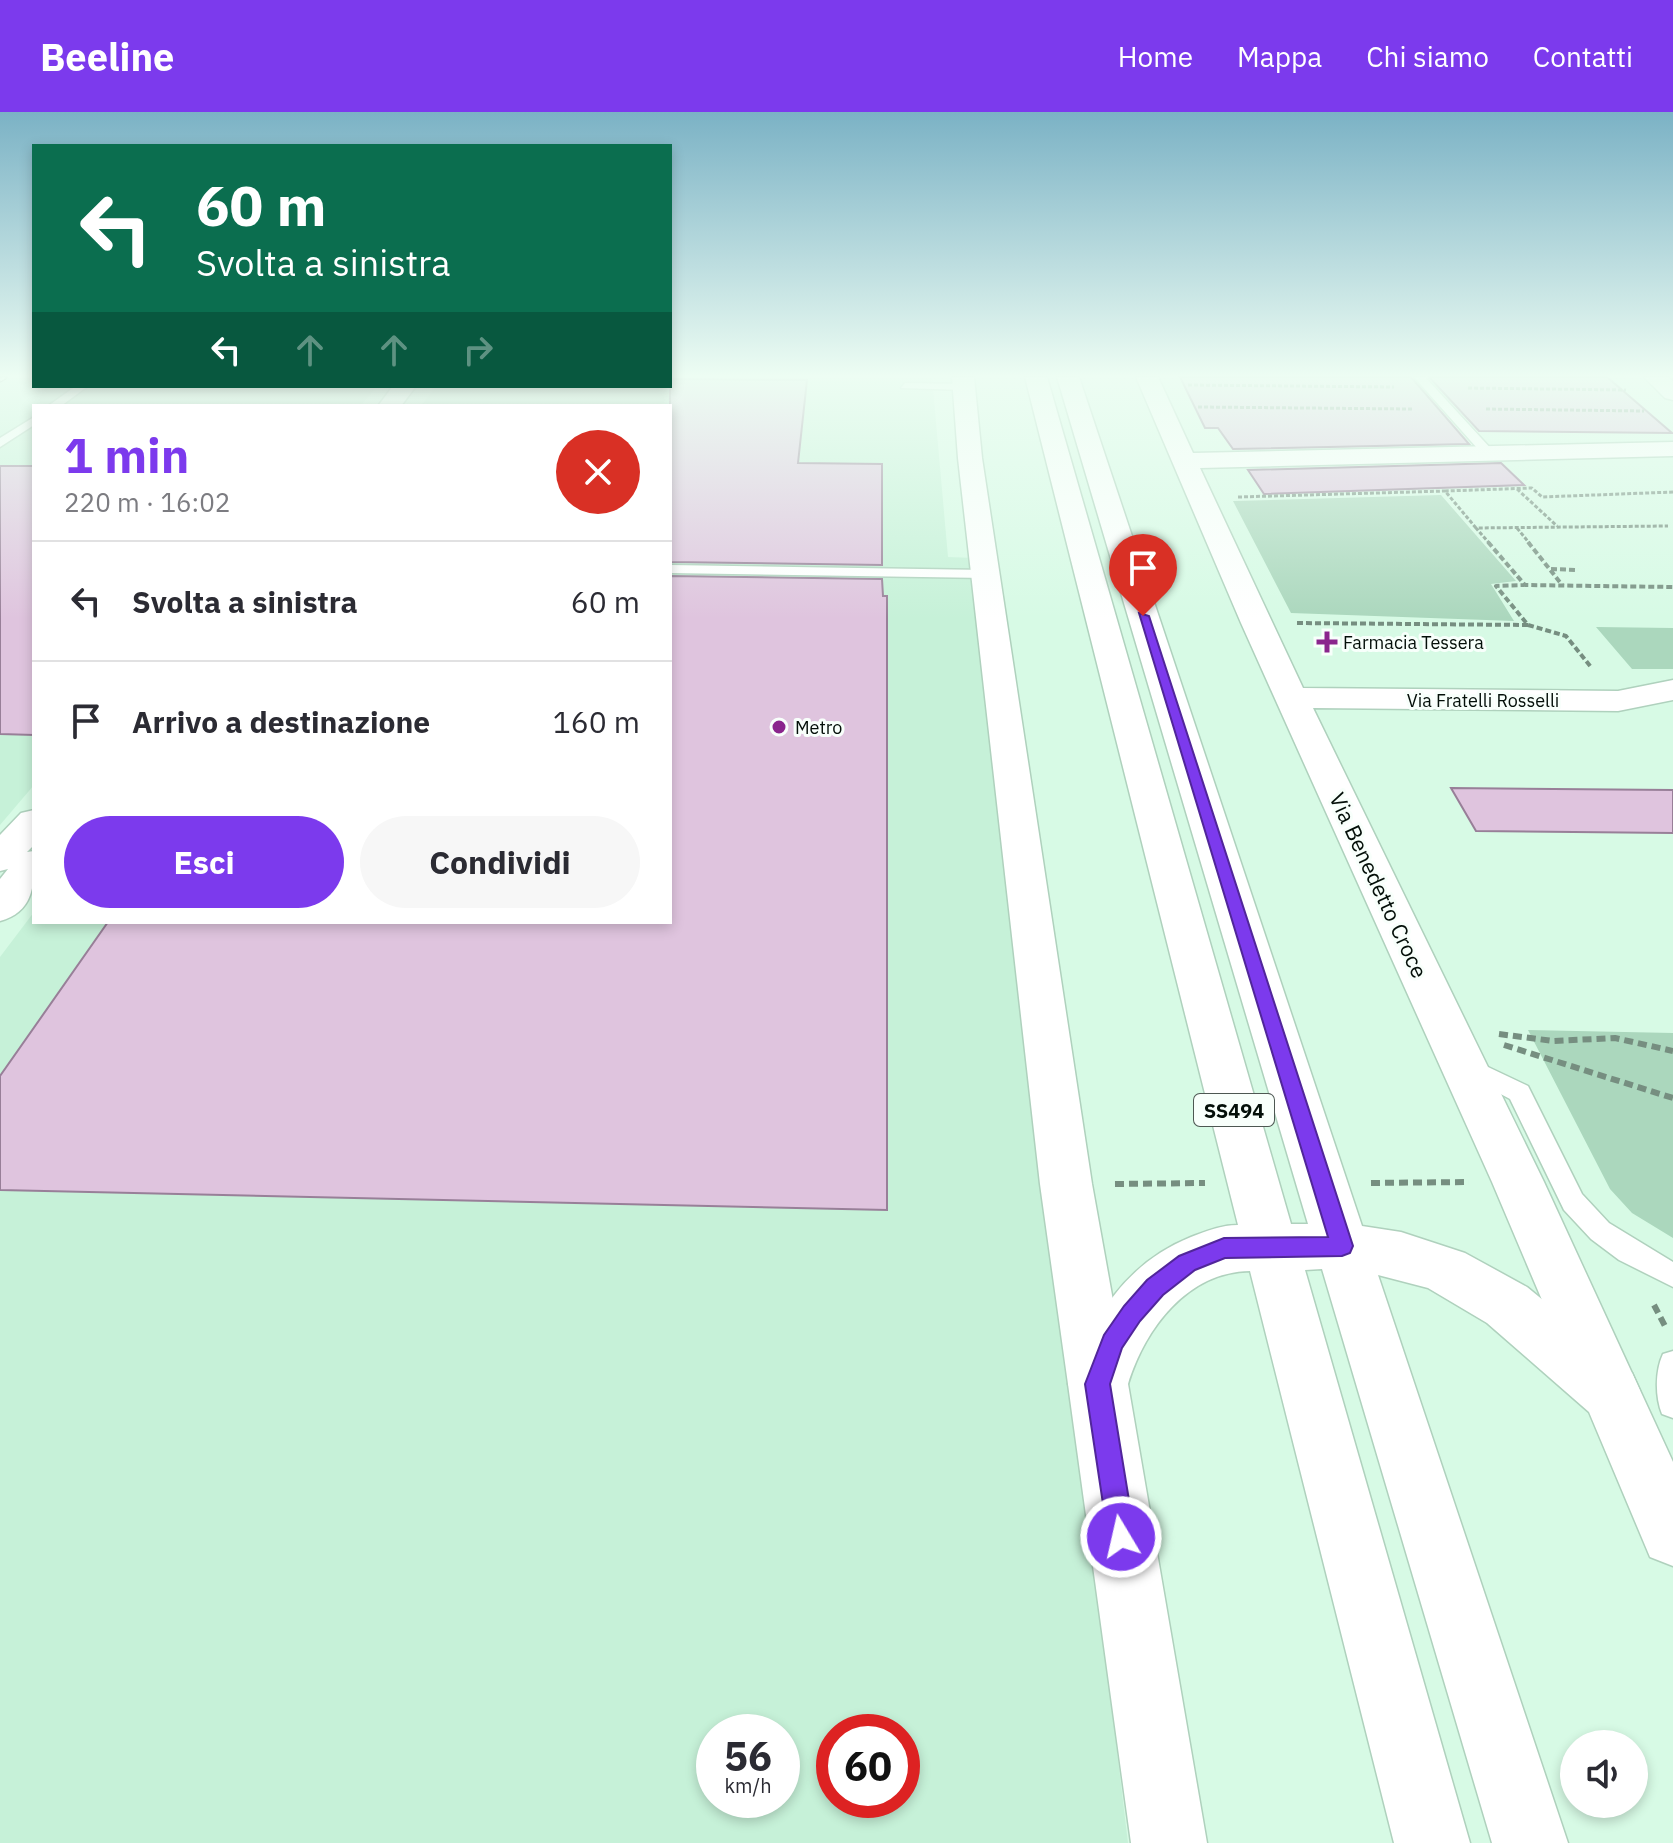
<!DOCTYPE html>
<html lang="it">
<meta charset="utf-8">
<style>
:root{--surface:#fff;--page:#f7f7f7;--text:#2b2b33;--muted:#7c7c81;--line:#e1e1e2;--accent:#7c3aed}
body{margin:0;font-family:"IBM Plex Sans",sans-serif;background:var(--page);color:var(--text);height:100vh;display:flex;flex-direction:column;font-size:30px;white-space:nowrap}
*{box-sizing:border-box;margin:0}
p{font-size:26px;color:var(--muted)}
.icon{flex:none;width:44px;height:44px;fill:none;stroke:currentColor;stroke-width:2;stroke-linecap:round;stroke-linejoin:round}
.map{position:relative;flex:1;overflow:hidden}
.side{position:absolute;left:32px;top:292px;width:640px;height:520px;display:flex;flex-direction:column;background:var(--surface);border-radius:0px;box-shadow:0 4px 12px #0003}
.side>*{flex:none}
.top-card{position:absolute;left:32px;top:32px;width:640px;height:244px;border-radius:0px;box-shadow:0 4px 12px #0003;background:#0b6e4f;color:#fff;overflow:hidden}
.buttons{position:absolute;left:1560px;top:1618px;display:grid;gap:16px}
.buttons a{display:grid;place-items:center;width:88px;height:88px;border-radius:50%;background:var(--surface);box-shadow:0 4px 12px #0003;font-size:40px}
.speed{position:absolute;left:696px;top:1602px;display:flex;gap:16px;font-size:40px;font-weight:700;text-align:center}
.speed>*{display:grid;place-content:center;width:104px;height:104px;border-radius:50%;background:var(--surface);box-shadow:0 4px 12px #0003;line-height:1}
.speed small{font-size:20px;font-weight:400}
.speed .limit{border:12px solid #d22;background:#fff;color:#111}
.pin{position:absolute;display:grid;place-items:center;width:68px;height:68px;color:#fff;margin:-82px -34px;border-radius:50% 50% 50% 0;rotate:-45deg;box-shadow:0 0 8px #0007}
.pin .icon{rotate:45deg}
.me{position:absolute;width:88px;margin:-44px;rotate:351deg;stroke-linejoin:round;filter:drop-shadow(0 0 6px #0008)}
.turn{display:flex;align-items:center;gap:28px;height:168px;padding:0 32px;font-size:36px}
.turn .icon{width:104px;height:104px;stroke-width:2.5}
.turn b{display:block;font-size:56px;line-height:68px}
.lanes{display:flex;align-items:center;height:76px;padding:0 32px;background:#0003;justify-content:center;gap:40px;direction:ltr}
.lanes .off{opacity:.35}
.round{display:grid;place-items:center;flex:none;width:84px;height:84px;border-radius:42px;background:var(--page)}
.headline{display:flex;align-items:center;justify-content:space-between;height:136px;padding:0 32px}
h1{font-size:48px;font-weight:700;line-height:60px;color:var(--accent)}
.action{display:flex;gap:16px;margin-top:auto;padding:16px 32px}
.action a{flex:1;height:92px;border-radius:48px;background:var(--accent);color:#fff;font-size:32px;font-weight:700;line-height:92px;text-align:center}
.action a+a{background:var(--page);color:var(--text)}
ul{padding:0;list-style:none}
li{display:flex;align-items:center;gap:24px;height:120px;padding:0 32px;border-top:2px solid var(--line)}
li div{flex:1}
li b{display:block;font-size:30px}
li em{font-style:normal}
header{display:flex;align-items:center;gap:48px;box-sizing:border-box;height:112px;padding:0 40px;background:var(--accent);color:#fff}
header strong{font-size:38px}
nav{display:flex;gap:44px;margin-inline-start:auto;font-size:28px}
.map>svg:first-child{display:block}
.built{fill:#c6f1d8;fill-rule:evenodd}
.green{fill:#abd7bd}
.building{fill:#dfc4de;stroke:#987f98;stroke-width:2}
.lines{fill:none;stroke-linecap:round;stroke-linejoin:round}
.lane-casing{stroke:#afd1bd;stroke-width:3}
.street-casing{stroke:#afd1bd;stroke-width:3}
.primary-casing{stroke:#afd1bd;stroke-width:3}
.path-far2{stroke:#768e80;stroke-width:3;stroke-dasharray:4 2;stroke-linecap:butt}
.path-far1{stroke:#768e80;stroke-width:4;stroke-dasharray:6 3;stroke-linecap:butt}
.path{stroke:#768e80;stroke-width:6;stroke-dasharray:9 5;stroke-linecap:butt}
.lane{fill:#fff;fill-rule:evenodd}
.street{fill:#fff;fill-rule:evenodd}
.primary{fill:#fff;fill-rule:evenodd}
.rail-casing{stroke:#223028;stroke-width:5}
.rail{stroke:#f8fffb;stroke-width:3;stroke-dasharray:10;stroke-linecap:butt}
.route{fill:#7c3aed;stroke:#51269a;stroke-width:2}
.poi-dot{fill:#8a258d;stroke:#f8fffb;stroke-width:3}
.labels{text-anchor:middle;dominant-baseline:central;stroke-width:6;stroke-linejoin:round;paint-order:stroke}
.far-poi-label{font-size:18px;fill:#040f09;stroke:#f8fffb;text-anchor:start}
.far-street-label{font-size:18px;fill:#040f09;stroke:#f8fffb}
.shield{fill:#f8fffb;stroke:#4d5752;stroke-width:2}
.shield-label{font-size:20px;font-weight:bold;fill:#040f09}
.street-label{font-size:22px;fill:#040f09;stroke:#f8fffb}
</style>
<header>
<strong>Beeline</strong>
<nav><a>Home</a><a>Mappa</a><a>Chi siamo</a><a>Contatti</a></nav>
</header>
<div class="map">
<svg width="1673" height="1731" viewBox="0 0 1673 1731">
<rect width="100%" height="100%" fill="#d7fae5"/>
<path class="built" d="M0,265H34V274H378L360,294H34V673L0,713Z
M670,265H932L948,445L975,446L1128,1731H0V845L34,800V810H670V294H421L436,274H670ZM714,1620H782V1688H714ZM834,1620H902V1688H834Z"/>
<path class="green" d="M1441,383L1516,469L1491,472L1514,509L1291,501L1233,389Z
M1596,515L1673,516V557H1632Z
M1528,918L1673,921V1126L1632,1101L1610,1077Z"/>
<path class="building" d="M1180,265H1411L1469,332L1233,337L1218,316H1205Z
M1429,265H1607L1672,321L1479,319Z
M670,267L807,268L798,351L882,352V453L670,450Z
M1501,351L1524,373L1264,382L1248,358Z
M0,354H34V623L0,622Z
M670,464L882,467L883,484H887V1098L0,1078V964L108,810H670Z
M1451,676L1673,678V721L1476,719Z"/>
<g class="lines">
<g class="lane-casing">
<path id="lane" d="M1414,265H1425L1493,339V345H1485Z
M905,271L964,272L969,275L964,278L901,276Z
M76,274H88L61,294H48Z
M34,305V313L0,335V326Z
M670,453L986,458L993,462L986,466L670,461Z
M1469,946L1528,974L1582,1082L1609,1111L1673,1150V1175L1619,1148L1591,1127L1564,1098L1510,987L1461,961L1457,955L1461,949Z
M1673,1239V1306L1662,1302C1655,1285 1655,1259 1663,1242Z"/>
</g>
<g class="street-casing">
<path id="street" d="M952,265H974L982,346L1092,1072L1128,1272L1119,1292L1098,1300L1077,1292L1068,1272L1040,1072L958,346Z
M1136,265H1158L1193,341L1673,330V344L1200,356L1303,576L1618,579L1673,568V588L1618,599L1313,596L1544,1070L1631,1259L1640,1279L1631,1299L1610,1307L1589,1299L1492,1070L1241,511Z
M1644,265H1668L1673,269V288L1665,286Z
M393,274H416L401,294H378Z
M34,698V733L27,740L34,739C34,770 36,799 0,809V767L8,757L0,759V723L21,701Z"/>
</g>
<g class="primary-casing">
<path id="primary" d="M1025,265H1047L1291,1112H1308L1057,265H1079L1362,1114L1401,1120L1465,1141L1527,1175L1632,1261L1673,1350V1454L1650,1445L1589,1300L1487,1211L1428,1176L1378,1163L1568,1731H1492L1322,1157L1305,1158L1470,1731H1394L1250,1159C1187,1160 1145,1217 1128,1272L1207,1731H1131L1068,1272C1092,1207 1124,1152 1191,1125C1207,1119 1221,1113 1238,1113Z"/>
</g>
<path class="path-far2" d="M1188,273L1394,275
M1468,276L1626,278
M1198,295L1412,297
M1486,297L1644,299
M1517,377L1557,414
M1238,385L1445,379
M1476,416L1445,379L1532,376L1542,385L1673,380
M1517,416L1530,432
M1490,432L1476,416L1668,414"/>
<path class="path-far1" d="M1488,430L1525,473L1673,475
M1528,430L1563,474
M1551,457L1578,458
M1297,511L1528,513L1496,474L1524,473
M1528,513L1566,524L1591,555"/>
<path class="path" d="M1499,922L1553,929L1615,926L1673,939
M1504,933L1673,986
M1371,1071L1469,1070
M1115,1072L1205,1071
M1654,1193L1666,1216"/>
<use href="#lane" class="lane"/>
<use href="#street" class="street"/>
<use href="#primary" class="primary"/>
<g class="rail-casing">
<path id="rail" d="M0,268L5,265"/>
</g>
<use href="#rail" class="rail"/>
</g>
<linearGradient id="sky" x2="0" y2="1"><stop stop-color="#7bb2c5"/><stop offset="0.52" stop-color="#edfdf3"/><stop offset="1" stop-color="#edfdf3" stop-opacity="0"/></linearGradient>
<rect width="1673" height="507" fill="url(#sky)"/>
<path class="route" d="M1139,501L1149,504L1353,1134L1350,1141L1342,1144L1225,1146L1195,1158L1163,1183L1140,1209L1122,1236L1110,1272L1135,1425L1131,1434L1121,1438L1112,1434L1108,1425L1085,1272L1104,1223L1124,1194L1147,1168L1179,1144L1224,1126L1328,1125Z"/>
<g class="poi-dot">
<path d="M1323 518h8v8h8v8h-8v8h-8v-8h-8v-8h8z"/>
<circle cx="779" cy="615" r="8"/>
</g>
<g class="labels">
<g class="far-poi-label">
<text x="1343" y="530">Farmacia Tessera</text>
<text x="795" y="615">Metro</text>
</g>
<g class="far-street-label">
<text x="1483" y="588">Via Fratelli Rosselli</text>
</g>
<rect class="shield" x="1194" y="982" width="80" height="32" rx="6"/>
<g class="shield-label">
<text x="1234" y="998">SS494</text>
</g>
<g class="street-label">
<text transform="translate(1379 773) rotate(65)">Via Benedetto Croce</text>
</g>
</g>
</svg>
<div class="buttons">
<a><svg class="icon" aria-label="sound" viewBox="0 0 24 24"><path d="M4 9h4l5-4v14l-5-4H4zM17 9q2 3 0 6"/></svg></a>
</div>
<div class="speed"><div>56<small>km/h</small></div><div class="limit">60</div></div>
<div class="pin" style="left:1143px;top:504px;background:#d93025"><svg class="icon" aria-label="arrive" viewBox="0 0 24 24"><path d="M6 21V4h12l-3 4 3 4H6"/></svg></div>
<svg class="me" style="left:1121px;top:1425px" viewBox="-20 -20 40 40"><circle r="17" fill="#7c3aed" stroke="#fff" stroke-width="3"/><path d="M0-11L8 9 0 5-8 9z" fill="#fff"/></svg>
<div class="top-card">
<div class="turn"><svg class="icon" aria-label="left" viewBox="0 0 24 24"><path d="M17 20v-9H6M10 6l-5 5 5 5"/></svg><div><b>60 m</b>Svolta a sinistra</div></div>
<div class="lanes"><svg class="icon" aria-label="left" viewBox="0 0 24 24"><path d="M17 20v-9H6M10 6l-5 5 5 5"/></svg><svg class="icon off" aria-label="ahead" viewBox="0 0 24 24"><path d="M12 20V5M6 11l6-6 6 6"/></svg><svg class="icon off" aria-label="ahead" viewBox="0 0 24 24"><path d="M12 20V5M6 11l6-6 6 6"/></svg><svg class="icon off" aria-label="right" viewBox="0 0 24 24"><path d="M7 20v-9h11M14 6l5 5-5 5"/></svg></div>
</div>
<section class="side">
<div class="headline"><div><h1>1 min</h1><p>220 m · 16:02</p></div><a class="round" style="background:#d93025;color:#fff"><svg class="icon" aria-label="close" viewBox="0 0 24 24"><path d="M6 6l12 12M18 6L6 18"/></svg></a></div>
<ul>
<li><svg class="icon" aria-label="left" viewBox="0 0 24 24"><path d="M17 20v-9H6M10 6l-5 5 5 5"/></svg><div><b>Svolta a sinistra</b></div><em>60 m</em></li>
<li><svg class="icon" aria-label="arrive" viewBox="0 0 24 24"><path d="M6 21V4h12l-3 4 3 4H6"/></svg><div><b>Arrivo a destinazione</b></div><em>160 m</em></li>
</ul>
<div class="action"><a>Esci</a><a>Condividi</a></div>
</section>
</div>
